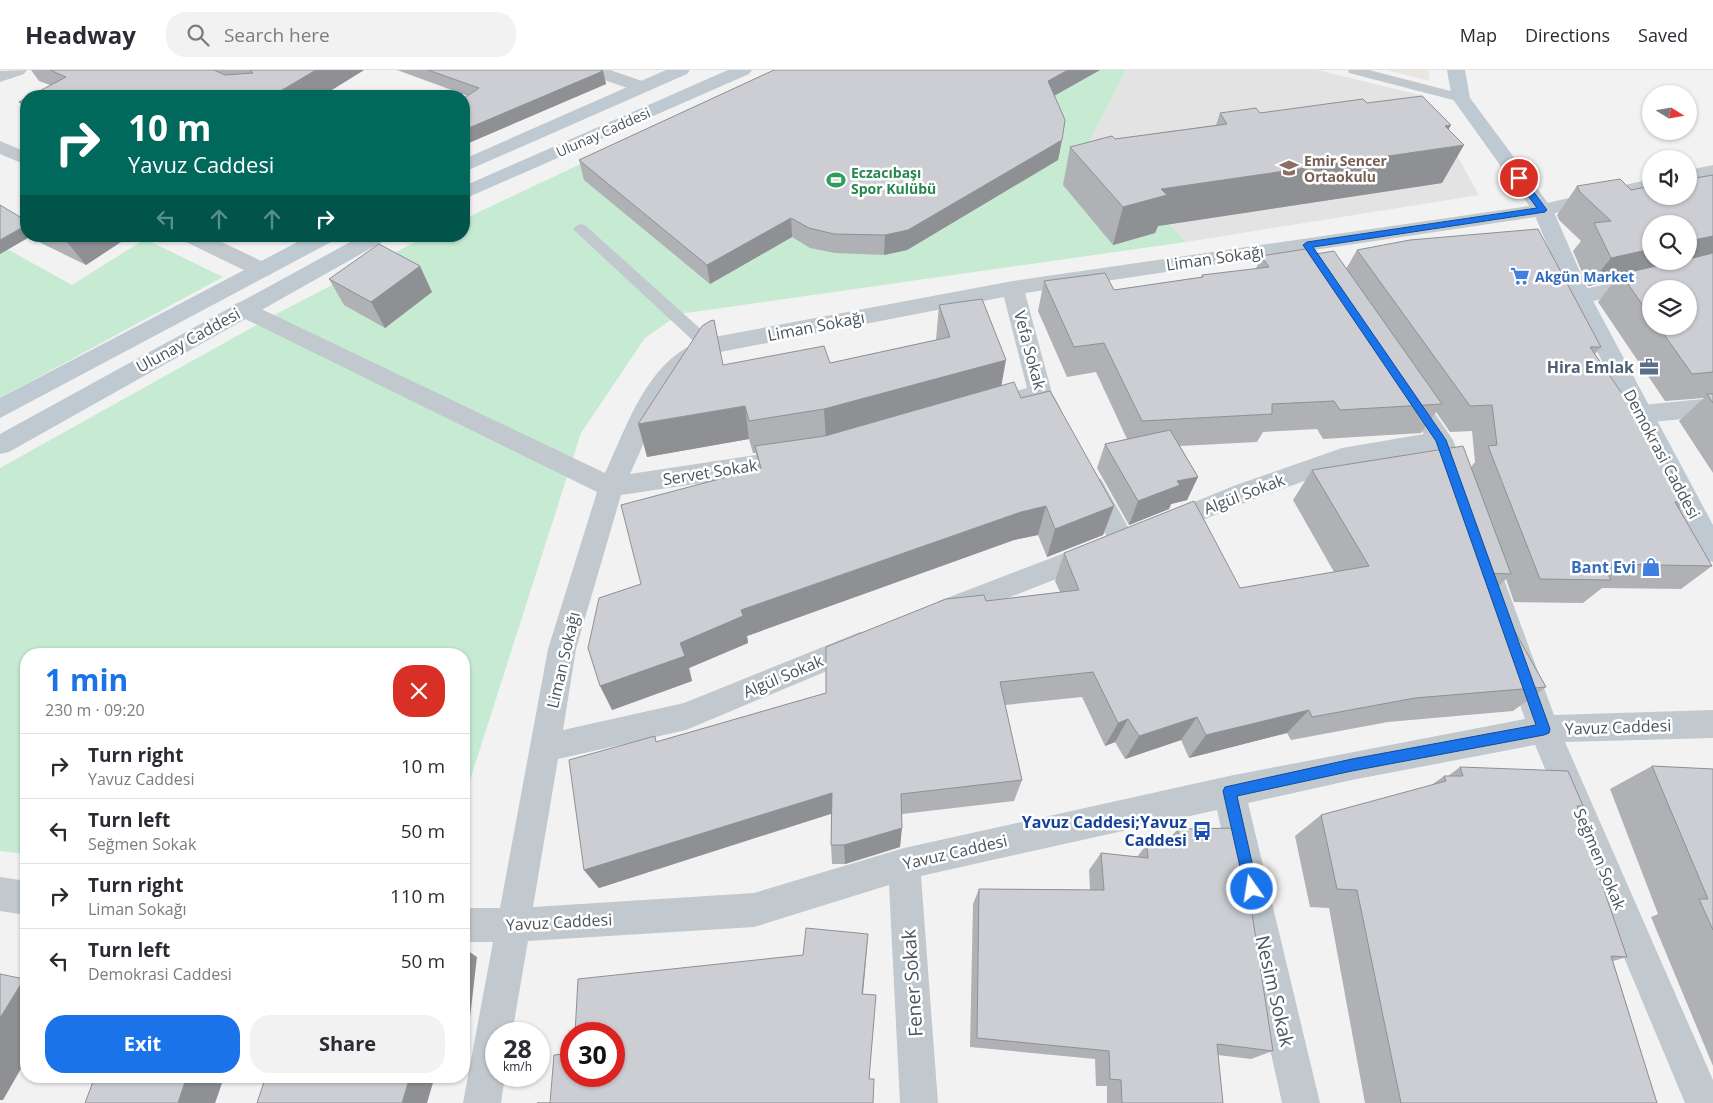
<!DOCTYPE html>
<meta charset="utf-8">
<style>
:root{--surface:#fff;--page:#f2f2f3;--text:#2b2b33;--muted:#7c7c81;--line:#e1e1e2;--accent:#1a73e8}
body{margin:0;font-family:"Open Sans",sans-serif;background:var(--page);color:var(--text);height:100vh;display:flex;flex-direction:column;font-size:19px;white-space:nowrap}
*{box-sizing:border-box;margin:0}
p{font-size:16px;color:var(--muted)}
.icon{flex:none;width:28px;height:28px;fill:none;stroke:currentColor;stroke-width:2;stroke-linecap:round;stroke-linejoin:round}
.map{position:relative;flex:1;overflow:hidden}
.details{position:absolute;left:20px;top:578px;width:450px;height:435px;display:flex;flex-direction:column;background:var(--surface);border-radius:20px;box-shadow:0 1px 4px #0004}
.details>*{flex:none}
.banner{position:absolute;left:20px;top:20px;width:450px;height:152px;border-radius:20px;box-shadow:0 1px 4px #0004;background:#00695c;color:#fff;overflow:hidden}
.needle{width:32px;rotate:101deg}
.buttons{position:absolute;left:1642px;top:15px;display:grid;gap:10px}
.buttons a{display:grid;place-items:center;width:55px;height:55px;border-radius:50%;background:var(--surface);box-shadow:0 1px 4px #0004;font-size:25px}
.speed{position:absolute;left:485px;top:952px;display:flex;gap:10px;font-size:25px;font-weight:700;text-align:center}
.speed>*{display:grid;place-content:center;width:65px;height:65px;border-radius:50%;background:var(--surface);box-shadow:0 1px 4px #0004;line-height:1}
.speed small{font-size:12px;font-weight:400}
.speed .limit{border:8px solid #d22;background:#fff;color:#111}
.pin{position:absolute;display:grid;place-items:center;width:42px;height:42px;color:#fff;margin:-21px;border:2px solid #fff;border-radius:50%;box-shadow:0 1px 5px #0007}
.me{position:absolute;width:55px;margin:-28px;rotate:347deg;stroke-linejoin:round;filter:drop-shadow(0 0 4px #0008)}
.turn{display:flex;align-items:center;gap:18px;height:105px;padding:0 25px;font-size:22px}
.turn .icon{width:65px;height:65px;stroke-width:2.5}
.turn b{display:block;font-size:35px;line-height:42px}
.lanes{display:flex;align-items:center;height:48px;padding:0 25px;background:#0003;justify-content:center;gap:25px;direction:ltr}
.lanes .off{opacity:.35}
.round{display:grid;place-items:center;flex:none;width:52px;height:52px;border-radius:20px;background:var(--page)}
.headline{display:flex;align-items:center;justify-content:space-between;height:85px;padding:0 25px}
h1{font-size:30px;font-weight:700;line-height:38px;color:var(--accent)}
.cta{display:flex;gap:10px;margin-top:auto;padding:10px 25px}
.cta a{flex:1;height:58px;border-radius:20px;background:var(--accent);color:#fff;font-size:20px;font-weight:700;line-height:58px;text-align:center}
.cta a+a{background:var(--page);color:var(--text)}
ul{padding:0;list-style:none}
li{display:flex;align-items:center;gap:15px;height:65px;padding:0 25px;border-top:1px solid var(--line)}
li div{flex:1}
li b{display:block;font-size:19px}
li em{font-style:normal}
header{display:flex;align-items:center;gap:30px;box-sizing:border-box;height:70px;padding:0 25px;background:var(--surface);border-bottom:1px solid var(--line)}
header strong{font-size:24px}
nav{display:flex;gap:28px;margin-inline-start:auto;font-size:18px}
.search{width:350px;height:45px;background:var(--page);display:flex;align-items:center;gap:12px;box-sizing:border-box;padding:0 18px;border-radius:20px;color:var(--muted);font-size:19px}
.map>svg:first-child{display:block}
.commercial{fill:#e9e6e0}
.education{fill:#e4e3e3}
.green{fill:#c6ebd2}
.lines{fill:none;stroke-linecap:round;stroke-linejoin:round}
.lane{fill:#c1c9ce;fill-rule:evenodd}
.street{fill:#c1c9ce;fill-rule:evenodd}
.secondary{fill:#bfc9d1;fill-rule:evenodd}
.wall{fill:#afb1b5;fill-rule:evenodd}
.shaded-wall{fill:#8f9094}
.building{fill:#ccced3;stroke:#8f9094}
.route{fill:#1a73e8;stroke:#114b97}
.labels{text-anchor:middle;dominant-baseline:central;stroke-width:5;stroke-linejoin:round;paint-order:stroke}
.far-street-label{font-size:14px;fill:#4b555d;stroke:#fff}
.far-education-label{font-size:14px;font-weight:bold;fill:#785e54;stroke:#fff;text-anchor:start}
.far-leisure-label{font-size:14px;font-weight:bold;fill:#27864d;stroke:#fff;text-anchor:start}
.far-shop-label{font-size:14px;font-weight:bold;fill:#366cbe;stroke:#fff;text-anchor:start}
.street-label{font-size:16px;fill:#4b555d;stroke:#fff}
.service-label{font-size:16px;font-weight:bold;fill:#4e5e75;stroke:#fff;text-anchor:end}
.shop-label{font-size:16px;font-weight:bold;fill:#366cbe;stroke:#fff;text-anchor:end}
.transit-label{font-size:16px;font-weight:bold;fill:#164399;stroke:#fff;text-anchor:end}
.near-street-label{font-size:19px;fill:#4b555d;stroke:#fff}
</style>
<header>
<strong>Headway</strong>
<div class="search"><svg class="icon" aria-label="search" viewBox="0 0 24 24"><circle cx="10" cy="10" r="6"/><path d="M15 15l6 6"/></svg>Search here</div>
<nav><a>Map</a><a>Directions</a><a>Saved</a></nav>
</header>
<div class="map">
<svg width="1713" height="1033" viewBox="0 0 1713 1033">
<rect width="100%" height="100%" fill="#f3f2f2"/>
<path class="commercial" d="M1387,0H1428L1430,11Z"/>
<path class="education" d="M1126,0H1318L1424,26L1479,125L1186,172L1089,72Z"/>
<path class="green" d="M779,0H1126L1089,72L1186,172L679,244L645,268L581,363L464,729V584H26V784L0,781V398L278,243L421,169L427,166H464V149Z
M145,169L223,207L0,328V175L72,215Z"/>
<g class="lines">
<path class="lane" d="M1348,0H1369L1466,25L1468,28L1461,32L1349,3Z
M581,154L586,156L715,272L717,276L715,280H703L576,162L573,159L576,156Z"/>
<path class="street" d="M27,0L24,4L0,12V1Z
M584,0H610L648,13L651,17L648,21H636L587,4Z
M0,71L26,82V95L0,84Z
M1713,95V107L1689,112V100Z
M1651,109V121L1543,146L1025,223L1052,323L1061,339L1058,345L1049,348L1040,345L1034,333L991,346L982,343L979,337L982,331L1027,318L1004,227L715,283L684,302L664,328L630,404L795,379L804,382L808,389L804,396L795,399L621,425L576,579L563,660L684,633L860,562L870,565L874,574L870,583L686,660L558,689L533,837L754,823L904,778L1229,706L1525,649L1469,485L1472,477L1482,474L1492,477L1495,485L1554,645L1713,640V668L1565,672L1713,1010V1033H1685L1535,675L1352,710L1248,733L1320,1033H1282L1217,740L921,806L938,1033H900L889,815L754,857L528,871L512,964H496V1006H505L501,1033H463L493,872H464V838H500L548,579L597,422L235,244L232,239L235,234L243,231L251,234L605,403C629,352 649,285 709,268L1013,211L1543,134Z
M181,166H209L270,195L273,200L270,205L262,207L254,205L184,171Z
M1713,190V204L1580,234L1572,232L1569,227L1572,222L1580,220Z
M1408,313L1416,316L1453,370L1469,414L1465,421L1456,424L1447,421L1432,381L1344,397L1254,429L1173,462L1164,466L1155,462L1151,455L1155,448L1236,415L1342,378L1424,364L1396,322L1400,316Z
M1713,328V346L1642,353L1633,350L1630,344L1633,338L1642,335Z
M1092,406L1101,409L1132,464L1136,472L1132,480L1123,483L1114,480L1079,416L1083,409Z
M1093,472L1102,475L1106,483L1102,491L949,551L939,547L935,539L939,531Z
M0,807L26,811V845L0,841Z"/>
<path class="secondary" d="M666,0H690L687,4L464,102V89Z
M728,0H752L749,4L464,129V116Z
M1447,0H1465L1470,28L1553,140L1591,227L1713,455V492L1704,489L1569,227L1533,141L1452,28Z
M309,166H336L333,171L0,348V328Z
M361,166H387L384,171L9,382L0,384V364Z"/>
</g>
<path class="wall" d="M31,0H364L322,26L50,15L39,11Z
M397,0H599L603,1L606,14L464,75V28L468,26Z
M774,0H1100L1055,25L1062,70L1058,90L907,180L884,185L835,183L810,178L792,167L710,214L584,110L579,90Z
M26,28V41L19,32Z
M1367,33L1448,59L1442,113L1158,156L1155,163L1113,175L1063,115L1070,77L1115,69L1216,55L1220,43H1260Z
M1713,105V403L1679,351L1704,328L1665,331L1598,232L1615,210L1588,216L1573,181L1581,171L1559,150L1557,145L1577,116L1631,120ZM1651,219L1689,256H1651Z
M26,145V166H31L0,184L22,148Z
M34,166H130L86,195L39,172Z
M1357,180L1601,277L1595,284L1688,432L1679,439L1712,496L1681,519L1602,518L1583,533L1514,532L1506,509L1493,522L1546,617L1513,641L1388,652L1291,670L1287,663L1189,688L1181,670L1125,689L1115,672L1105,676L1082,627L1005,635L1022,710L1014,731L902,744L900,777L845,794H832L831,775V744L599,818L584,800L658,671L826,623L986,531L1060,522L1055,511L1064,483L1240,518L1334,502L1293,430L1312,400L1471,397L1475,392L1472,361L1450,362L1436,342L1421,363L1323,369L1317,359L1263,362L1257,372L1180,376L1198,407L1187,430L1171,434L1169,439L1129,455L1097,398L1105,374L1127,369L1096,302L1067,307L1038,241L1044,211L1114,220L1201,207L1202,205L1256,199L1261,186L1316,184L1346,199Z
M329,209L432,222L385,258L344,235Z
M939,235L1002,315L1021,328L1114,436L1103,465L1047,487L1038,465L1014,470L747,566L748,573L689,598L692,611L612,640L641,514L758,398L756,383H753L749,369L647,387L830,293L936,270Z
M1652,696L1713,699V996L1651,847L1658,844L1610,719Z
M1460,697L1583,736L1578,738L1591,771L1587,773L1627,887L1613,891L1657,1033H1365L1329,838L1310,837L1295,766L1321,745L1430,716L1444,706H1448Z
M1178,759L1273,981L1251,989L1218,985L1223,1033H1107V1016H1096L1095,989L970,977L973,834L979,819L1090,820L1089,800L1101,783L1137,787L1147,774L1163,775Z
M86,1006H234L224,1007L215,1033H85L94,1010L85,1008Z"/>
<path class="shaded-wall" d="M316,0H364L322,26H272Z
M1068,0H1100L1045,31L1048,11Z
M603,1L606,14L464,75V60Z
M1451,55L1438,79L1464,75L1442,113L1158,156L1155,163L1113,175L1123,137L1161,119Z
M1062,70L1058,90L907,180L884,185L885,165Z
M791,148L792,167L710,214L707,195Z
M25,156L26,157V166H31L0,184V170Z
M77,166H130L86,195L67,172Z
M1713,166V189L1621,204L1615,210L1588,216L1611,188L1651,179V191H1689V171Z
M420,196L432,222L385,258L371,232Z
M1006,290L1000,323L826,372L824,339Z
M745,336L749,369L647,387L638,354Z
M1198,407L1187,430L1171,434L1169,439L1129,455L1138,431L1177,411Z
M1046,436L1038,465L1014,470L747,566L748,573L689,598L692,611L612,640L600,616L741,540L1021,442Z
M1114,436L1103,465L1047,487L1055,459Z
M1309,640L1287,663L1189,688L1206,665Z
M1197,647L1181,670L1125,689L1139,666Z
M1128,649L1115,672L1105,676L1118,653Z
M832,723L833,743L599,818L584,800Z
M902,758L900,777L845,794L844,775Z
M868,864L867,878L862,935V924Z
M464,878L477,887L466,982L464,981Z
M24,909H26V990L3,1030H0V948Z
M187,1006H218L224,1007L215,1033H178Z
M410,1006H435L427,1033H402Z"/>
<path class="building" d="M50,0H214L225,5L253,3L250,0H316L272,26H30L66,7Z
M428,0H599L603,1L464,60V28L479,18Z
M774,0H1068L1048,11L1065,50L1062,70L908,160L885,165L834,164L809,158L791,148L707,195L579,90Z
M1422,26L1451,55L1445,56L1464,75L1161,119L1167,125L1123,137L1070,77L1112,66L1115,69L1227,54L1220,43L1256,38L1260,43L1363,29L1367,33Z
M26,28V35L19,32Z
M1713,105V166L1689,171V154H1651V179L1611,188L1594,153L1611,151L1580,122L1577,116L1620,109L1631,120L1651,116V126H1689V109Z
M0,135L22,148L20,149L25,156L0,170Z
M26,145V153L20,149Z
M1538,159L1601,277H1590L1656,373L1688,432H1675L1712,496L1603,494L1611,510L1540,509L1488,376L1497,375L1492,335L1470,336L1357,180L1410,170Z
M55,166H77L67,172Z
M379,174L420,196L371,232L329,209Z
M1312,178L1316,184L1334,181L1442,334L1340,340L1334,331L1272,334V344L1142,351L1104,273L1074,277L1044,211L1105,203L1114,220L1203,207L1202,205L1269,197L1261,186Z
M1713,183V302L1692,304L1658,256H1689V219H1651V247L1621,204L1678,191H1689V189Z
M982,229L1006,290L824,339L749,351L745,336L638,354L702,256L710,251L714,250L723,295L824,276L830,293L950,267L939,235Z
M1014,312L1021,328L1050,321L1114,436L1055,459L1046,436L1021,442L741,540L743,546L680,573L685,586L600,616L588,578L599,528L641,514L621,435L761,398L755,376L825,366Z
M1707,324H1713V333Z
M1170,360L1198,407L1177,411L1180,415L1138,431L1105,374Z
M1463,376L1511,504L1482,503L1546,617L1415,628L1312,647L1309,640L1206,665L1197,647L1139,666L1128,649L1118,653L1093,602L1000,612L1022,710L901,724L902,758L844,775H831L832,723L584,800L569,690L655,666L656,672L826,623V577L946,529L984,525L986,531L1079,520L1064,483L1194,431L1240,518L1369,496L1312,400Z
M1652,696L1713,699V860L1699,829H1708Z
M1460,697L1568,701L1583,736H1577L1591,771H1587L1627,887L1611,886L1657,1033H1401L1357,820L1337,819L1321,745L1446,711L1444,706H1463Z
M1239,758L1273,981L1217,974L1223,1033H1122L1121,1010L1110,1009L1109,981L977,968L979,819L1104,820L1101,783L1148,788L1147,774L1179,776L1178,759Z
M806,858L868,864L862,924L876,925L869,1009H874L873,1033H537H550L554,985L571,983V1006H614V964H575L578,909L803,885Z
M0,904L24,909L0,948Z
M86,1006H187L178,1033H85L94,1009L85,1008Z
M266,1006H410L402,1033H257Z"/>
<path class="route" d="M1516,106H1522L1547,140L1545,142L1313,177L1446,370L1550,659L1549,663L1544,665L1352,701L1237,726L1258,819L1256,823L1252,825L1247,823L1245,819L1223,721L1225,717L1352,689L1536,655L1436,371L1303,175L1307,172L1537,138L1515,108Z"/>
<defs>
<g id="school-bare" transform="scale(1.5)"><path d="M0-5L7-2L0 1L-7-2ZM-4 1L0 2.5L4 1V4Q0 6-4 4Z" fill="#8d6e63" stroke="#fff" stroke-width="2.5" paint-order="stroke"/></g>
<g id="stadium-bare" transform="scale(1.5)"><path d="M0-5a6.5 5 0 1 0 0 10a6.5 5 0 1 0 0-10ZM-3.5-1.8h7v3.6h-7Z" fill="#2e9e5b" stroke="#fff" stroke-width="2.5" paint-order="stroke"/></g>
<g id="supermarket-bare" transform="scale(1.5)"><path d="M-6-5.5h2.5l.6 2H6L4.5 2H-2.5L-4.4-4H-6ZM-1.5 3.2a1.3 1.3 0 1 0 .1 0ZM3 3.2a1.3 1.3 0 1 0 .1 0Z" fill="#3f7fe0" stroke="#fff" stroke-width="2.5" paint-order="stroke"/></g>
<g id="office-bare" transform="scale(1.5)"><path d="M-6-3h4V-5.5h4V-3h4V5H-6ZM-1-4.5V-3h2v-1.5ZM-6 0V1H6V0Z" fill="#5c6f8a" stroke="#fff" stroke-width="2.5" paint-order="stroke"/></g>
<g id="shop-bare" transform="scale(1.5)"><path d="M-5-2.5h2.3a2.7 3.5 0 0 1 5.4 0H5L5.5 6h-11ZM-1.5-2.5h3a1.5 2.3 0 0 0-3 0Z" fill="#3f7fe0" stroke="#fff" stroke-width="2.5" paint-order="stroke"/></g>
<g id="bus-bare" transform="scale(1.5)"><path d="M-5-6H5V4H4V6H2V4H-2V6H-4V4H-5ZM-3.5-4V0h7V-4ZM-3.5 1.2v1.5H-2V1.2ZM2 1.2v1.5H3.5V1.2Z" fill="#1a4fb4" stroke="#fff" stroke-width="2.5" paint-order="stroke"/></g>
</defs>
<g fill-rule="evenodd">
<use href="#school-bare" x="1289" y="98"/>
<use href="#stadium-bare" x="836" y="110"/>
<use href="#supermarket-bare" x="1520" y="206"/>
<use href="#office-bare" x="1649" y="297"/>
<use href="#shop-bare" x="1651" y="497"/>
<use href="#bus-bare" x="1202" y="761"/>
</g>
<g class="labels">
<g class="far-street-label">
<text transform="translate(603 62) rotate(-24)">Ulunay Caddesi</text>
</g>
<g class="far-education-label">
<text x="1304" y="90">Emir Sencer<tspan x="1304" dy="16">Ortaokulu</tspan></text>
</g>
<g class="far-leisure-label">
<text x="851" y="102">Eczacıbaşı<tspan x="851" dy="16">Spor Kulübü</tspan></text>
</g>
<g class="far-shop-label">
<text x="1535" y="206">Akgün Market</text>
</g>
<g class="street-label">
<text transform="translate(1215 188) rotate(-8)">Liman Sokağı</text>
<text transform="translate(816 256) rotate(-11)">Liman Sokağı</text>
<text transform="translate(188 270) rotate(-29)">Ulunay Caddesi</text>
<text transform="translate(1030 280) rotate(75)">Vefa Sokak</text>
<text transform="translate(1662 384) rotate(62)">Demokrasi Caddesi</text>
<text transform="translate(710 402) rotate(-9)">Servet Sokak</text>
<text transform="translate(1244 424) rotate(-21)">Algül Sokak</text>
<text transform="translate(563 590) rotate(-77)">Liman Sokağı</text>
<text transform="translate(783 606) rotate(-23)">Algül Sokak</text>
<text transform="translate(1618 657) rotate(-2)">Yavuz Caddesi</text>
<text transform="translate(955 782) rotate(-13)">Yavuz Caddesi</text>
<text transform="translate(1600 789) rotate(67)">Seğmen Sokak</text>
<text transform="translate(559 852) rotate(-3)">Yavuz Caddesi</text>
</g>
<g class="service-label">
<text x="1634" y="297">Hira Emlak</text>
</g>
<g class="shop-label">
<text x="1636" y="497">Bant Evi</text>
</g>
<g class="transit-label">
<text x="1187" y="752">Yavuz Caddesi;Yavuz<tspan x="1187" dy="18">Caddesi̇</tspan></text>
</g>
<g class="near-street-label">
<text transform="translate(912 913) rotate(-94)">Fener Sokak</text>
<text transform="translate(1275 921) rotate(77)">Nesim Sokak</text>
</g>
</g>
</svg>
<div class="buttons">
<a><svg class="needle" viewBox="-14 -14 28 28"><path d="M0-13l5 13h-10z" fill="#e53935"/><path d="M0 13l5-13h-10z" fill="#7c7c81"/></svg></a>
<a><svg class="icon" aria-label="sound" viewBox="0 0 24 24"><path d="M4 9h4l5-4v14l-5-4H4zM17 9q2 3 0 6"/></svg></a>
<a><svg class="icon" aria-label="search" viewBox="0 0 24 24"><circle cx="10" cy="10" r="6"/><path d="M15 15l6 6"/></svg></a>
<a><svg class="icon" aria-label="layers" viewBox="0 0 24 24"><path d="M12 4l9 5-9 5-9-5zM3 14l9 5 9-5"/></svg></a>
</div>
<div class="speed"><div>28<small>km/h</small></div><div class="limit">30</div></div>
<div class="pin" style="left:1519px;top:108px;background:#d93025"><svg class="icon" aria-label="arrive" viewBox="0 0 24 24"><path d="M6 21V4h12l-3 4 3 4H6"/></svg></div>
<svg class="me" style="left:1252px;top:819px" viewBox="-20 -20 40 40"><circle r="17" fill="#1a73e8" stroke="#fff" stroke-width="3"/><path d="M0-11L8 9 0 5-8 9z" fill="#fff"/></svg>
<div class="banner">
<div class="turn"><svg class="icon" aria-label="right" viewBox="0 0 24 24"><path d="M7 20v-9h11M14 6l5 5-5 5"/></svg><div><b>10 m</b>Yavuz Caddesi</div></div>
<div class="lanes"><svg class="icon off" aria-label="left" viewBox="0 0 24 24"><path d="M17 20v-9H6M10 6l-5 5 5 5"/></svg><svg class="icon off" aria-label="ahead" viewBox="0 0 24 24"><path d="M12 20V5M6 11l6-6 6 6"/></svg><svg class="icon off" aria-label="ahead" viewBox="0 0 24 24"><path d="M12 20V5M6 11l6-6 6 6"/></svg><svg class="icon" aria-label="right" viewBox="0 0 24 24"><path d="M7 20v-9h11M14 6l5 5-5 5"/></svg></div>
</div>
<section class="details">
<div class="headline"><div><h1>1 min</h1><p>230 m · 09:20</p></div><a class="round" style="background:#d93025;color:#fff"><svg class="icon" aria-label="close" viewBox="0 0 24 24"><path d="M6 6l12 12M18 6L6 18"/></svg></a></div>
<ul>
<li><svg class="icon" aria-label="right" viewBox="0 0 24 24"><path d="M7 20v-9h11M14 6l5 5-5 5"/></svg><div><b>Turn right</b><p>Yavuz Caddesi</p></div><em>10 m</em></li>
<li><svg class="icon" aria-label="left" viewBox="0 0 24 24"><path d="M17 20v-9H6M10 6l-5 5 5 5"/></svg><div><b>Turn left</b><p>Seğmen Sokak</p></div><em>50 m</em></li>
<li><svg class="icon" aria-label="right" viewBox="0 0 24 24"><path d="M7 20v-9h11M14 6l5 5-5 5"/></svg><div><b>Turn right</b><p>Liman Sokağı</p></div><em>110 m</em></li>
<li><svg class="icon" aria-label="left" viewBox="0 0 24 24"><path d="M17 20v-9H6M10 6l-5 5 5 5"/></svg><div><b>Turn left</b><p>Demokrasi Caddesi</p></div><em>50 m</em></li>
</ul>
<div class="cta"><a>Exit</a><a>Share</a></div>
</section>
</div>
